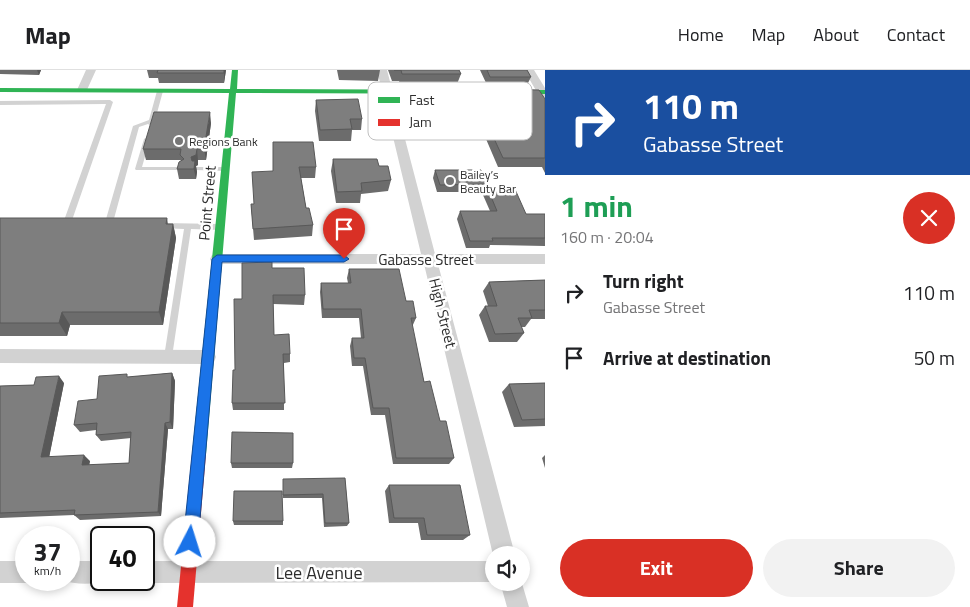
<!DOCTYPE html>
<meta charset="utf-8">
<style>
:root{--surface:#fff;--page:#f2f2f2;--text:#202124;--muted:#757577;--line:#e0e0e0;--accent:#d93025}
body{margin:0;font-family:"Titillium Web",sans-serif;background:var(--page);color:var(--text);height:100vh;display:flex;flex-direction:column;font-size:19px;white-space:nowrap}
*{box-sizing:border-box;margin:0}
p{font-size:16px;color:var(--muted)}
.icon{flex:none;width:28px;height:28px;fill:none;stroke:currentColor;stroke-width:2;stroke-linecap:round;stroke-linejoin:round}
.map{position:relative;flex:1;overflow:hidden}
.drawer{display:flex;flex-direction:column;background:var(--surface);width:425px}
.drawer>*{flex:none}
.guide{background:#1a4fa0;color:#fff;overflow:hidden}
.buttons{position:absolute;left:485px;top:476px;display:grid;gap:10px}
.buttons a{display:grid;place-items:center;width:45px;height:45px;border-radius:50%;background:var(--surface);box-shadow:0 2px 8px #0003;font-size:25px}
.speed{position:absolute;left:15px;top:456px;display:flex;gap:10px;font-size:25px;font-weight:700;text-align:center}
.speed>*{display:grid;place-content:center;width:65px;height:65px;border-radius:50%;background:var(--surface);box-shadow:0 2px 8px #0003;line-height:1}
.speed small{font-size:12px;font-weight:400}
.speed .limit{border:2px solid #111;border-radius:8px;background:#fff;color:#111}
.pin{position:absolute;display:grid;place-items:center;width:42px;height:42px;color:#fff;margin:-51px -21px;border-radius:50% 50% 50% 0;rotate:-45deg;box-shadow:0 0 5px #0007}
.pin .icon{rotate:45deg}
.me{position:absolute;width:55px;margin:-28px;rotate:5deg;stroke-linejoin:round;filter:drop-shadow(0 0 4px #0008)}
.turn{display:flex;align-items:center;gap:18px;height:105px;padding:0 15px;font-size:22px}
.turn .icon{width:65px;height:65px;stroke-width:2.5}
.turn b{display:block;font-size:35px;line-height:42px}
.round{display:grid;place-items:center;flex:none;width:52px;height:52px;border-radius:26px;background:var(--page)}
.overview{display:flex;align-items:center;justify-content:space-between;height:85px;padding:0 15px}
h1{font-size:30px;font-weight:700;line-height:38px;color:#1e9e55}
.button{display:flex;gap:10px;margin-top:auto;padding:10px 15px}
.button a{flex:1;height:58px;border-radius:30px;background:var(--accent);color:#fff;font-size:20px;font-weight:700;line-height:58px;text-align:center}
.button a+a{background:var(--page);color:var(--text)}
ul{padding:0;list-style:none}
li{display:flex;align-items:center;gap:15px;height:65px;padding:0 15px}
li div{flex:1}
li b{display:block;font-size:19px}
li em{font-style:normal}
header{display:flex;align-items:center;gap:30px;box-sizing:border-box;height:70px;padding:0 25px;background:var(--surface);border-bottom:1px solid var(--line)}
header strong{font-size:24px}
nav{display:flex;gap:28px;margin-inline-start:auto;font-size:18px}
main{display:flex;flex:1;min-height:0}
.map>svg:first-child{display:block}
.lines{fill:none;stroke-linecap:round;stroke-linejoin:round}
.lane{fill:#d2d2d2;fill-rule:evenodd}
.street{fill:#d2d2d2;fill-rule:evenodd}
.fast{fill:#30b455;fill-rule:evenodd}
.jam{fill:#e5322d;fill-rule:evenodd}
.wall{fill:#6c6c6c}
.shaded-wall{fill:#585858}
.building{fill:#7e7e7e;stroke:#585858}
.route{fill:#1a73e8;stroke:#114b97}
.poi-dot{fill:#767676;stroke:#fff;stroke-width:2}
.labels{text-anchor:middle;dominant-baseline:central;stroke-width:5;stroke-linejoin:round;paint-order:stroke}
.far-poi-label{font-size:12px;fill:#2d2d2d;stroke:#fff;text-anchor:start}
.street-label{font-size:15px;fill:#2d2d2d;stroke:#fff}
.near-street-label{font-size:18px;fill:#2d2d2d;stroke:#fff}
.key{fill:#fff;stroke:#c0c0c0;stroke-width:1}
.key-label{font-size:14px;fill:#2d2d2d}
</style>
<header>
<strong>Map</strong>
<nav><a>Home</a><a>Map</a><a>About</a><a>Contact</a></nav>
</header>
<main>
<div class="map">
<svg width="545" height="537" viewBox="0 0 545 537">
<rect width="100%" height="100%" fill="#fff"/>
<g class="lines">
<path class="lane" d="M160,19L163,21L154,54L151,56L148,54L139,57L112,156L108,159L105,158L104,156L133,56L149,50L157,21Z
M110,30L113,32L70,156L66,159L63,158L62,156L106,34L0,35V31Z
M147,67L150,69L142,97H181L183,98V100H136L135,99L144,69Z
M197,97H226L229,99L226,101L195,100V98Z
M163,153L220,154L224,157L220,160L191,159L172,287L171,290L168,291L165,290L164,287L184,159L160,158L159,156Z"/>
<path class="street" d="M86,0H96L86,22H78L77,20Z
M377,0H387L435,184H545V194H438L515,485H493L424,194H217L212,193L210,189L212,185L217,184H421Z
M524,0H534L545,18V30L541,29Z
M0,279L208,280L214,282L216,287L214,292L208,294L0,293Z
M0,491H26V510H33L26,513H0Z
M69,491H101V510H108C95,515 75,515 62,510H69Z
M144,491H494L495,512L144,513L137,510H144Z
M521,510L529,537H507L500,512H521Z"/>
<path class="fast" d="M232,0H238L237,19L545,20V24L236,23L206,384L204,388L199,390L194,388L192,384L229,23L0,22V18L230,19Z"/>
<path class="jam" d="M199,378L204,380L206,384L193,537H177L192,384L194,380Z"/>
</g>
<path class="wall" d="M0,0H41L39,5L0,4Z
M147,0H226L224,13H159L158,8H149Z
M337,0H380L378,11L339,10Z
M388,0H459L461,4L457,14L400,15L399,11H392Z
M480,0H527L531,7L527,15H487Z
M408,17L455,57L451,68H432L427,50H411L406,28Z
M497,19L545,29V103L542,97H498L471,34L474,25H495Z
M316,30L362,49L361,60H352L351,71H319L315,41Z
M211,53L206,90H198V95L196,96L197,102L196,109H179L177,99L181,90H146L143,79Z
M273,72L316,97L315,108H301L306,138L313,155L312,166L254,170L251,134H254L273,101Z
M333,89L379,96L391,110L388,121L361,124L360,133H336L331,101Z
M435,100L488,114L484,122H437L433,108Z
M487,117L526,144H545V176L490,175L489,178H466L457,149L460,141H490L483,125Z
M0,148H167L168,154H173L176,168L163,255H70L67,266H0Z
M272,198L305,225L304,235L273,234L274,265L290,284V292L284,293V340H233L232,333L242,229Z
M349,199L406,231L416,248L412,257L424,312L454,388L449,394H393L385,345H371L363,296H352L350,276L352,268H361L359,248H322L320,222L321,213H348L347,208Z
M545,210V249H531L525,257H521L524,263L517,272H489L479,245L485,236H488L483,221L489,212Z
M172,303L175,311L173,359H168L161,446L80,450L74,445L0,448V316L34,315L64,313L49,387L90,391L89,395L129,393L131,368L101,371L96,365V360L80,362L74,355L129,307Z
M545,313V356L514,357L502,322L509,314Z
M545,385V398L542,388Z
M231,393H293L292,398H232Z
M345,408L349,453L347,456L324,457L322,428H283V413Z
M389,415L470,465L463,470H421L418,453H389L385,421Z
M233,451H283V455H234Z"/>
<path class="shaded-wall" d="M37,0H41L39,5Z
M224,0H226L224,13Z
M210,42L211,53L206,90L204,79Z
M197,79L198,90V95L196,96L197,102L196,109L191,87Z
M173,154L176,168L163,255L159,242Z
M62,242L70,255L67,266L59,253Z
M172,303L175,311L173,359L170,352Z
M59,306L64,313L48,393L41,387Z
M165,353L168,359L161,446L158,442Z
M84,385L90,391L88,400L82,395Z"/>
<path class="building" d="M158,0H224V3H157Z
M394,0H459L461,4H402L401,0Z
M487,0H527L531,7H490Z
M497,19L539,20L545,29V88H503L474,25H499Z
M358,29L362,49H350L352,59L320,60L316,30Z
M154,42H210L204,79H197L196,85L191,87L192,91H195L194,99H177L179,92L184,89L180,85L181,79H143Z
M273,72H313L316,97H299L306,138H309L313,155L253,159L251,134H254L252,102L273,101Z
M333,89H377L379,96H388L391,110L361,113L362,121L337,122Z
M435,100H481L488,114L440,115Z
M487,117H514L526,144H545V168H492L493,171H470L460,141H497Z
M0,148H167L166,154H173L159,242H62L59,253H0Z
M272,192V198H304L305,225H273L274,265L289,264L290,284H283L285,333H232L233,300H235L234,229H242V193Z
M349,199H399L406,231H413L416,248H411L424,312L430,311L440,351H446L454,388H396L389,338H373L365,288H354L352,268H364L361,239H323L321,213H351Z
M545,210V240H529L532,248H518L524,263L495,264L485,236H497L489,212Z
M172,303L170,352L165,353L158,442L74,445L75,440L0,443V316L34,315L36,307L59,306L41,387L84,385L82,395L129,393L131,362L96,365L97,353L74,355L78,331L97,329L99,306L127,304V307Z
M545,313V349L522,350L509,314Z
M232,362L293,363V393H231Z
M345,408L349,453H325L323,424L283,425V409Z
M389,415H460L470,465H427L424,448H394Z
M234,421H282L283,451H233Z"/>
<path class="route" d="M217,185H344L349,189L344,192H222L198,472L196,477L190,479L185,477L183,472L212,189Z"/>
<g class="poi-dot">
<circle cx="179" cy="71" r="5"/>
<circle cx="450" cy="111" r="5"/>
</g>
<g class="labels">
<g class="far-poi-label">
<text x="189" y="71">Regions Bank</text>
<text x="460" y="104">Bailey’s<tspan x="460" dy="14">Beauty Bar</tspan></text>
</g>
<g class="street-label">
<text transform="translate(207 133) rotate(-85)">Point Street</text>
<text x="426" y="189">Gabasse Street</text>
<text transform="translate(443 243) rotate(76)">High Street</text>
</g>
<g class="near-street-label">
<text x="319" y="502">Lee Avenue</text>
</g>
</g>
<rect x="368" y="12" width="164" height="58" rx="8" class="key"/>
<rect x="378" y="27" width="22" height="6" fill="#30b455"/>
<rect x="378" y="49" width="22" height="7" fill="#e5322d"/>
<g class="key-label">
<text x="409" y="35">Fast</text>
<text x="409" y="57">Jam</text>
</g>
</svg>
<div class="buttons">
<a><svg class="icon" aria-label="sound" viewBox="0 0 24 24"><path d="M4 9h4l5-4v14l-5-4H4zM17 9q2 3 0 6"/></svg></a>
</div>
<div class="speed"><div>37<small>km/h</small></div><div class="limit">40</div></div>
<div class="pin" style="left:344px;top:189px;background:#d93025"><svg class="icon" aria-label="arrive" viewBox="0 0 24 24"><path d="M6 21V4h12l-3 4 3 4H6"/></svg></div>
<svg class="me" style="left:190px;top:472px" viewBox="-20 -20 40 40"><circle r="19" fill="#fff"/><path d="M0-13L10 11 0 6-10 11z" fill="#1a73e8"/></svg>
</div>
<section class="drawer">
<div class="guide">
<div class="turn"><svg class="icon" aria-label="right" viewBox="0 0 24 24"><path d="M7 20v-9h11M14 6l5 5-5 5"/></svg><div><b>110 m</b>Gabasse Street</div></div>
</div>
<div class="overview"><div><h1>1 min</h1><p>160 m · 20:04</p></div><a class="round" style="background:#d93025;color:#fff"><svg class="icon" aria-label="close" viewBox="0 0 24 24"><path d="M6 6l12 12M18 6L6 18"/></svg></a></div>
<ul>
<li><svg class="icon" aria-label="right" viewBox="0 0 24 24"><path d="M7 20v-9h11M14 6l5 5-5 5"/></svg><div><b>Turn right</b><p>Gabasse Street</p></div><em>110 m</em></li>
<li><svg class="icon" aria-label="arrive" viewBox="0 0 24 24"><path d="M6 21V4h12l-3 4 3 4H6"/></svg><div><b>Arrive at destination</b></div><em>50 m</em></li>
</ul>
<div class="button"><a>Exit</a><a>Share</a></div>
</section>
</main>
